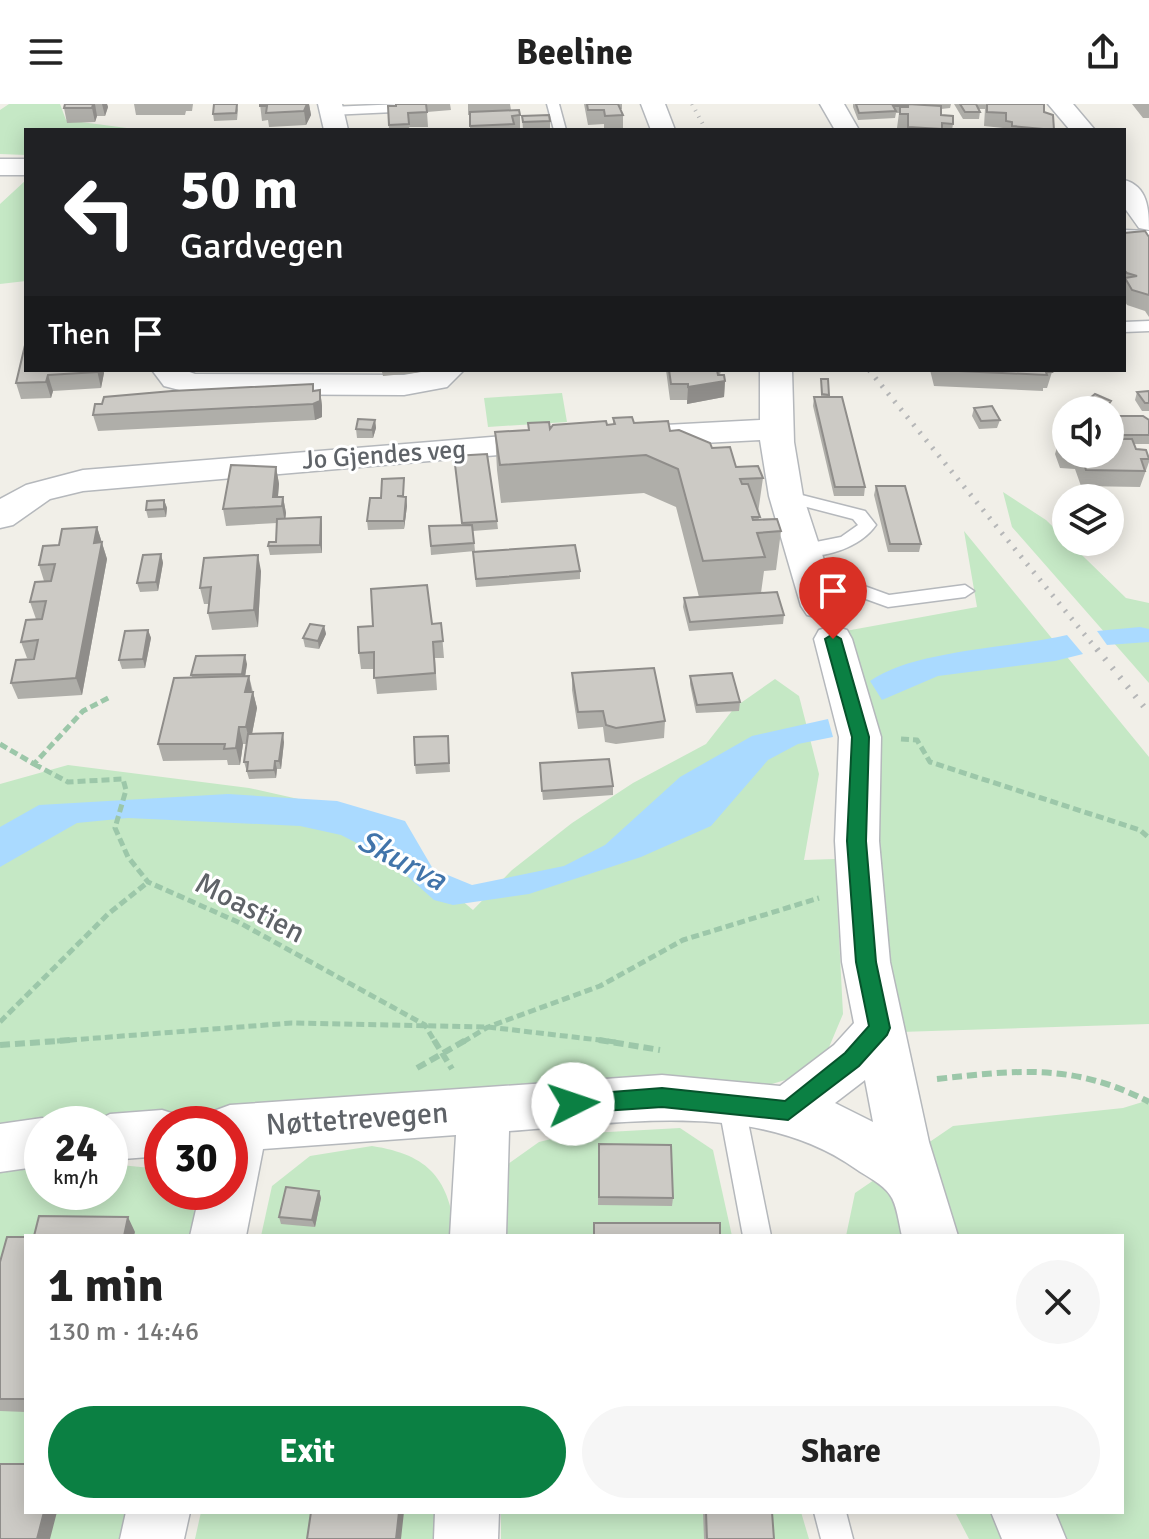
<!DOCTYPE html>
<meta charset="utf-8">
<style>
:root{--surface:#fff;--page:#f6f6f6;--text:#222;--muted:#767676;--accent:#0b8043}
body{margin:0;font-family:Signika,sans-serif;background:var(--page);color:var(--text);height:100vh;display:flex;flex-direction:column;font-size:30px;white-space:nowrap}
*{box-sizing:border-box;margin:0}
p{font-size:26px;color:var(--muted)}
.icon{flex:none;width:44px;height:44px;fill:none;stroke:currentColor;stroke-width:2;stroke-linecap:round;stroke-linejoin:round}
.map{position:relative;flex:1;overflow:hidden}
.side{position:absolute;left:24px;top:1130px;width:1100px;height:280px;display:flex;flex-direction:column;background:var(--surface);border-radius:0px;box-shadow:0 4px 20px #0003}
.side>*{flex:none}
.hud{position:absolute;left:24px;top:24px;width:1102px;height:244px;border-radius:0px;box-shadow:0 4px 20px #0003;background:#202124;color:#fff;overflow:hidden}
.buttons{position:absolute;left:1052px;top:292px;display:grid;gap:16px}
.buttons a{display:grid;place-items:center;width:72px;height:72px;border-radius:50%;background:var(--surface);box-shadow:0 4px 20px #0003;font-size:40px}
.speed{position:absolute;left:24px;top:1002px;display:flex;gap:16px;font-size:40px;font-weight:700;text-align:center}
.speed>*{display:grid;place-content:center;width:104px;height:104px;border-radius:50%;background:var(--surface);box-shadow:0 4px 20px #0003;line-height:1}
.speed small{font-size:20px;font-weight:400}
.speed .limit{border:12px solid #d22;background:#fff;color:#111}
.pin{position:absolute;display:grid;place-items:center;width:68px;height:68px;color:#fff;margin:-82px -34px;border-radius:50% 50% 50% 0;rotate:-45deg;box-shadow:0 0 8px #0007}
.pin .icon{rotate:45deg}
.me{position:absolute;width:88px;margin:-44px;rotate:86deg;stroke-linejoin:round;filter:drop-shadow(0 0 6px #0008)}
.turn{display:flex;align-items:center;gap:28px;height:168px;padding:0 24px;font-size:36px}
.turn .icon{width:104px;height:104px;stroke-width:2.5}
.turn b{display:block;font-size:56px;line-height:68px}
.then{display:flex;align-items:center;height:76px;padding:0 24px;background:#0003;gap:16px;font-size:30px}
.round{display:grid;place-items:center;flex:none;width:84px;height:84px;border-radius:42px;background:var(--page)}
.summary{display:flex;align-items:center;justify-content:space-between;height:136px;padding:0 24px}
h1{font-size:48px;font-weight:700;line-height:60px}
.cta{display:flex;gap:16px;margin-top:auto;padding:16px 24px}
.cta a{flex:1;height:92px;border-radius:48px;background:var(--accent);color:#fff;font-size:32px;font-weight:700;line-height:92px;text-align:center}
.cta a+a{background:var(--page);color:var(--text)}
header{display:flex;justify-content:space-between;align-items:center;height:104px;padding:0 24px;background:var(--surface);font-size:36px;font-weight:700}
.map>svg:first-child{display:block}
.green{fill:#c5e8c5}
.water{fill:#aadaff}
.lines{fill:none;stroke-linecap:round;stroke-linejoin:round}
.service-casing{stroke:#b5b8bc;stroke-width:3}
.minor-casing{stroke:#b5b8bc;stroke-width:3}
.path-far1{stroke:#9cc7a9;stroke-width:5;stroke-dasharray:8 4;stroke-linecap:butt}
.path{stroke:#9cc7a9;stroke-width:6;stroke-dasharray:10 5;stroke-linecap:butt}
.service{fill:#fff;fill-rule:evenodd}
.minor{fill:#fff;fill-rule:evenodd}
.rail-far2{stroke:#b6b7b8;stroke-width:4;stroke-dasharray:1 6;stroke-linecap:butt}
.rail-far1{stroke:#b6b7b8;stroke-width:5;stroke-dasharray:2 8;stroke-linecap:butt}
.rail{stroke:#b6b7b8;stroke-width:6;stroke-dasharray:2 10;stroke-linecap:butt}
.wall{fill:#afaea9}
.shaded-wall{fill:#8f8d8a}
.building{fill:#cccac5;stroke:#8f8d8a;stroke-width:2}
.route{fill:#0b8043;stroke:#07532c;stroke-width:2}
.labels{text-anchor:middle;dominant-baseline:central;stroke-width:6;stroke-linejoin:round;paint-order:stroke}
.far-street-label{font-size:26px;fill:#5f6368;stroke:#fff}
.street-label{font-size:30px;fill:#5f6368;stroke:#fff}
.water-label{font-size:32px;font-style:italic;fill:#4174aa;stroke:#fff}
</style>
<header><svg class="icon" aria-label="menu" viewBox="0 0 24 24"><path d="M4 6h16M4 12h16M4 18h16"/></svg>Beeline<svg class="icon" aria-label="share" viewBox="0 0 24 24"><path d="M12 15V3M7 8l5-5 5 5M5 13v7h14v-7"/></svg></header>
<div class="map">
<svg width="1149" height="1435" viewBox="0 0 1149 1435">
<rect width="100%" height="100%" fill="#f1efe8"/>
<path class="green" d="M9,0H60L66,16L142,26H26V51L0,50V6Z
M26,76V177L0,180V100Z
M562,289L567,318L488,323L484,294Z
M1003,388L1046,416L1126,494L1149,499V579L1012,423Z
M964,427L1149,653V920L900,928L840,528L977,503Z
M775,575L799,592L819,670L804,756L835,755L843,910L827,948L799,972L765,982L292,998L0,1024V680L68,661L249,684L356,708L473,806L512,766L572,719L633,679L706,640L735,603Z
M1149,996V1435H969L955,1408H1122V1132H846L855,1089L953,1022L1123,1004Z
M680,1024L713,1046L732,1132H507L508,1060L539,1038L572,1030Z
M372,1042C430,1051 449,1075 456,1132H261L272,1082L310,1052Z
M42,1060V1088H110V1060L151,1064L162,1074V1088H178L196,1109L191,1132H26V1408H126L119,1435H0V1068Z
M201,1408H444L443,1435H195Z
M501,1408H801L809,1435H501Z"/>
<path class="water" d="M1140,523L1149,525V538L1107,541L1097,527Z
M1067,531L1083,550L1055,557L938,572L882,596L870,577C913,546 1011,544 1067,531Z
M828,615L833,633L798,640L768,656L711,722L641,753L529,790L453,801L434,796L388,755L341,731L300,722L128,714L77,719L0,763V723L39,701L228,690L337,697L405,717L433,765L472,781L564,762L605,741L680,673L752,632Z"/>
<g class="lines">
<g class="service-casing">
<path id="service" d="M402,0L422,3L416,7L330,11L324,7L330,3Z
M547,0H559L566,26H554Z
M1124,126L1149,127V135L1124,134Z
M1149,217V227L1124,228V218Z
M786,387L865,407L876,421C861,443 822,457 796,450V442L841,433L858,421L853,415L780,396L777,392Z
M809,462L889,491L965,481L974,487L965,493L888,503L802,472L800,468Z
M731,987L740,990L744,998L771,1132H743L718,998L722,990Z
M814,1408H846L853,1435H821Z"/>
</g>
<g class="minor-casing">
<path id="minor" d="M318,0H342L348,26H324Z
M641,0H665L675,26H651Z
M820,0H844L859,26H835Z
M1048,0H1073L1095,26H1070Z
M0,55H26V71H0Z
M1124,76C1148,82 1149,106 1149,126L1139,124L1124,103Z
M152,266H184L195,270L404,271L429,266H464L447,283L404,291L195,290L164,282Z
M760,266H792L794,338L803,392L839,502L833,511L820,514L807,511L801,502L769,392L760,336L627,343L615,340L610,333L615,326L627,323L760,316Z
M555,328L567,331L572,338L567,345L83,387L50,395L13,421L0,424V395L26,381L83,366Z
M833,522L847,526L852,535L881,633L879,737L890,858L929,1038L958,1132H902C899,1120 897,1100 890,1091C883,1080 866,1072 856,1065C757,995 623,1019 509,1027L506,1132H450L456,1031L263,1045L246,1132H190L200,1088H230V1020H206L211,1008L230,1001L662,971L780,982L834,941L854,919L842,858L835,737L839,633L814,535L819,526ZM865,976L873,1018L835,999Z
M162,1006L181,1012L184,1020H162V1052L110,1056V1020H90L110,1010Z
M42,1014L57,1020H42V1062L0,1068V1020Z
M126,1408H190L184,1435H120Z
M435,1408H499L498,1435H434Z
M991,1408H1055L1066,1435H1002Z"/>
</g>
<path class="path-far1" d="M901,635L917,636L930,658L1140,726L1149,734
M0,640L34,660L83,607L110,593
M34,660L68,678L123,675L126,686L115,724L128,753L148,778L240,819L425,921L435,938
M0,918L108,810L148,778
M45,938L292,919L488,923L616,938
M463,938L488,923L600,882L683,836L819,794"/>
<path class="path" d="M434,936L452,965
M599,936L660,946
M0,941L71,936
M417,964L466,936
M937,975C1018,966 1074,959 1149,998"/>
<use href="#service" class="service"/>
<use href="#minor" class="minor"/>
<path class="rail-far2" d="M692,0L706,26"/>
<path class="rail-far1" d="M869,266L1098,547"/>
<path class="rail" d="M1097,545L1149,609"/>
</g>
<path class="wall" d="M65,0H107L108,3L105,12H97L95,18L67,19L64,4Z
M134,0H193L192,7H186L185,11H136Z
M237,0L238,6L237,16L214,17L213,10Z
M260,0H309L311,11L306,21L269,23L268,16L262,17Z
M396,0H450L451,6L427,8L428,23H409L410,26H389L388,2H396Z
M468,0H516H510L511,6L520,11V26H470V11H468Z
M584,0H622V5H620L623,11V26H604V20L588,21Z
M853,0H951L950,4L941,5V11L953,20L952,26H906V24H897L899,9H896L895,14L858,16L853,3Z
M954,0H1044V8L1054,26H1003V24L984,22L985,5H979L980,8L979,15H963Z
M1132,0H1149V14H1143Z
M522,12L550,17V25L523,26Z
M1124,129L1149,133V213L1145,207L1127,201L1124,196Z
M26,237L103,266L104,269L101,284L53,287L51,294L21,295L16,279Z
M356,266H421V268L415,269L383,272L382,268Z
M666,266H721L720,271L725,277L724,293L687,300V296H670Z
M930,266H1051L1052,268L1047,284H1043V287L934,282Z
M821,275L829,291L828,293L865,383L864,392H834L813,302L814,293H821Z
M313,280L314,286H320L322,302V313L315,316L98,327L93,311Z
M1149,287V307H1142L1135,296L1137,288Z
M1089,295L1111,297L1108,306H1092L1086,304Z
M974,304L1000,316L997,324L979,325L972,312Z
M1114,312L1149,316V340H1134L1136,345L1149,353V358L1140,383L1081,382L1075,365L1060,364L1055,350L1060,334H1066V350H1110L1117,335L1112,320Z
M613,314L670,327L712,344L736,363L763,374L758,409L759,416L781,427L776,466L764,467L761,489L784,511L783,520L689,527L683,503L684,494L699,493L676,403L644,389L501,399L497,366L495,328L528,326V319L550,325L613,321Z
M375,316L376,324L373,334H357L356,325Z
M454,352L497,417L498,425L473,427L475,447L431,451L429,422L462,421Z
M276,363L279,380L278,393H283L286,409L285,415L321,413L322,421V449L270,451L268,442L276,438L277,419L226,422L223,405Z
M404,374V393H406L407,402L404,425L368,426L367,417L381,394Z
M876,382L921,440L919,448H888L874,391Z
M164,396L167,404L166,413L148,414L146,406Z
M97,423L107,455L82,591L18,595L11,579L34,554H27L21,538L36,515L30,498L44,477L39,461L59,441Z
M473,448L580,467V475L476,483Z
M161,450L163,459L158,487L140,488L137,479Z
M261,467L258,523L212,526L208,509L209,500H204L200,484Z
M441,519L444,554H435L437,586L377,590L374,565H361L359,549L432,520Z
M324,522L326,530L319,545L305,543L303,534Z
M148,526L151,534L145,564L122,565L119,556Z
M247,560L245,573L249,572L257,604L252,630L284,638L281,665H277L276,674L249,675L244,658L247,640H243L240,661H228L227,656L163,657L158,640L192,573L191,571Z
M572,569L665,617L664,634L616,640L605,638L603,623L578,625L572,586Z
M690,572L740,598L739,607L696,609L690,580Z
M448,632L450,668L416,670L415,661Z
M540,667L613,682V691L543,696Z
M599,1040L673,1094L672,1102L598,1101Z
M319,1087L321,1094L315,1123L281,1120L279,1113Z
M26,1133V1308L0,1307V1158Z
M703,1408H772L774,1435H704Z"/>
<path class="shaded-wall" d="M93,0H95L97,12L95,18L92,4Z
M102,0H107L108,3L105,12Z
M307,0H309L311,11L306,21L304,7Z
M97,266H103L104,269L101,284Z
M48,271L53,287L51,294L46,278Z
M725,277L724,293L687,300L688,283Z
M313,280L315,296L320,286L322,302V313L315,316L313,300Z
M375,316L376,324L373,334L372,326Z
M276,363L279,380L277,402L273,393Z
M283,393L286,409L285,419L282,402Z
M406,393L407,402L404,425V417Z
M164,396L167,404L166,413L164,405Z
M321,413L322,421V449L320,441Z
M97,423L107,455L82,591L76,574Z
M161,450L163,459L158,487L156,478Z
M258,451L261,467L258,523L254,506Z
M324,522L326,530L319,545L318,537Z
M148,526L151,534L145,564L143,555Z
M245,551L247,560L244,579L242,570Z
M249,572L252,589L245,588Z
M253,588L257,604L250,640L246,623Z
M239,623L243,640L240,661L236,644Z
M283,629L284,638L281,665L279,657Z
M275,657L277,665L276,674L274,666Z
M319,1087L321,1094L315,1123L312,1116Z
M128,1113L135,1128L134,1132H124Z
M44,1408H57L50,1435H37Z
M399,1408H404L401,1435H396Z"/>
<path class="building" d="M65,0H93L92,4H64Z
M214,0H237L236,9L213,10Z
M260,0H307L304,7L266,9L267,2H260Z
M396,0H426L427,8L408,9L409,20L389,21L388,2H396Z
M587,0H618L623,11L605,12L604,6H588Z
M856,0H892L896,7L859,9Z
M894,0H908V1L895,2Z
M908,0L941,2V11L953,12V20L942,19V25L908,23V10H900V3H908Z
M960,0H976L980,8H965Z
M987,0H1044V8L1053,11L1054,26L1012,22V18L1006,17V9L987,8Z
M519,6L520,11L512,12L514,20L470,22V8Z
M549,11L550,17L523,18L522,12Z
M1145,127L1149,133V191L1132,186L1125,174L1137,172L1127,169L1124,166V129Z
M26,237V266H97V268L48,271L46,278L16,279Z
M669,266H717L718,271H724L725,277L688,283V280H671Z
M937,266H1051L1052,268H1046L1047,271Z
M821,275H828L829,291L822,290Z
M313,280V287L320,286V297L313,300L93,311L95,300H102L104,293L172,287Z
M1149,287V299H1145L1137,288Z
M1095,290L1111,297L1107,302L1089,295Z
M814,293H842L865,383H835Z
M992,302L1000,316L981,317L974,304Z
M1114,312H1143L1149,316V331H1121Z
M632,313L634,319L668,317L670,327L679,326L710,339L712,344L730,343L736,363L758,362L763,374L740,375L742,380H748L760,413H752L753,416L777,415L781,427L757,429L765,453L703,457L678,365L646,351L500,361L495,328L529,326L528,319L549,318L550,325L553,321L606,317L607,321L615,320L613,314Z
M358,315L375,316L372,326L356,325Z
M1060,334H1066V348H1065Z
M1110,335H1132L1136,345L1146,346L1149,355H1141L1145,367L1086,366L1081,350H1110Z
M487,350L497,417L462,419L454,352Z
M231,361L276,363L273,393H283L282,402L223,405Z
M404,374L403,392H397L406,393L404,417H367L370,394H381L382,375Z
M876,382H905L921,440H890Z
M164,396V405L146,406L147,397Z
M321,413L320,441L268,442L269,438H276L277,415Z
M472,421L474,439L431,442L429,422Z
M97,423L94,439L102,438L76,574L11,579L16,556L34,555L38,536L21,538L26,516L42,515L46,497L30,498L35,478L51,477L55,460L39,461L43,442L59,441L62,425Z
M575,441L580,467L476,475L473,448Z
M161,450L156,478L137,479L143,451Z
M258,451L254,506L208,509L211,483L200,484L204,454Z
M427,481L432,520L441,519L443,537L433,538L435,569L374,574V548L359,549L358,523L373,522L371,485Z
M777,488L784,511L690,518L684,494Z
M310,520L324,522L318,537L303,534Z
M148,526L143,555L119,556L125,527Z
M245,551L242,570L191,571L196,552Z
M654,564L665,617L616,624L606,621L603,607L578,608L572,569Z
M732,569L740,598L697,601L690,572Z
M249,572L245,588H253L246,623H239L236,644L224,645L225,640H158L174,574Z
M283,629L279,657H275L274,666L247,667L248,658H244L248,630Z
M448,632L449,659L415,661L414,633Z
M609,655L613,682L542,687L540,659Z
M599,1040L671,1041L673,1094L599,1093Z
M286,1083L319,1087L312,1116L279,1113Z
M39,1112L128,1113L124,1132H34Z
M594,1119H720V1132H594Z
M7,1133H26V1295H0V1158Z
M0,1360H26V1408H44L37,1435H0Z
M311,1408H399L396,1435H307Z
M706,1408H772L774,1435H707Z"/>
<path class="route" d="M833,530L841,535L869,633L866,737L876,858L890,924L887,931L859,962L788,1016L662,1003L573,1009L565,1007L562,1000L565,993L573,991L662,984L785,997L845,949L869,922L856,858L847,737L852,633L825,535Z"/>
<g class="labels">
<g class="far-street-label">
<text transform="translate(384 351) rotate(-4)">Jo Gjendes veg</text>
</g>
<g class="street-label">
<text transform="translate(250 804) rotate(27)">Moastien</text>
<text transform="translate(357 1015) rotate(-4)">Nøttetrevegen</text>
</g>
<g class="water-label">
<text transform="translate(402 756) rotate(28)">Skurva</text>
</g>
</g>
</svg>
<div class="buttons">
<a><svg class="icon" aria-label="sound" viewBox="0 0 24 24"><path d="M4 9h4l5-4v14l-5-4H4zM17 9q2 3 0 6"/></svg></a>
<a><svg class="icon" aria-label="layers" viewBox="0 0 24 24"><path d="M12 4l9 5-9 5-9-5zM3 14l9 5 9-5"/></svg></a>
</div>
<div class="speed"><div>24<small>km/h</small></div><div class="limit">30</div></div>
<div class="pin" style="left:833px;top:535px;background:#d93025"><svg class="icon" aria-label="arrive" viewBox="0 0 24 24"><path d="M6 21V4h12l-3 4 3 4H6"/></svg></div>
<svg class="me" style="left:573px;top:1000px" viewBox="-20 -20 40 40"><circle r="19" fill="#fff"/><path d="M0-13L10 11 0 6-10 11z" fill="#0b8043"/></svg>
<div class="hud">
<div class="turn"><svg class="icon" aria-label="left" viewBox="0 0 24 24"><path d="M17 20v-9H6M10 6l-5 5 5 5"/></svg><div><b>50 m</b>Gardvegen</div></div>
<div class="then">Then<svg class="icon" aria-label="arrive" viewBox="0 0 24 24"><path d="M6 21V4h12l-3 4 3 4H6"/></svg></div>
</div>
<section class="side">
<div class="summary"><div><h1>1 min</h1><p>130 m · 14:46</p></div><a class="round"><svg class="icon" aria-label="close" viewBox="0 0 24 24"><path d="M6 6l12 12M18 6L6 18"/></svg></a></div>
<div class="cta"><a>Exit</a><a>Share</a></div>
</section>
</div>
